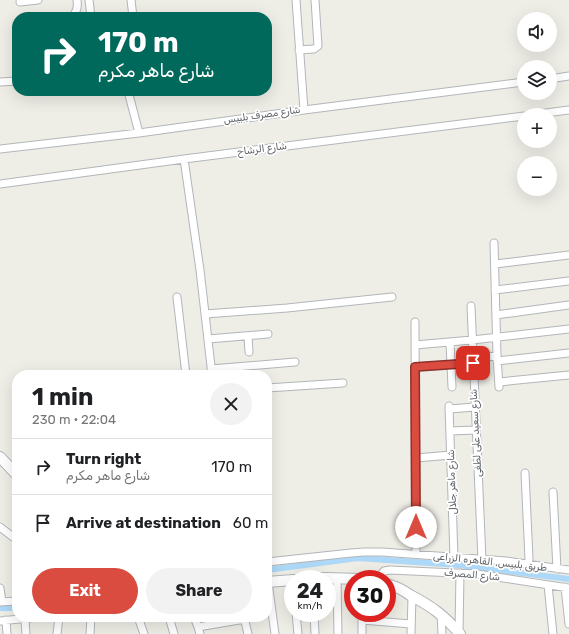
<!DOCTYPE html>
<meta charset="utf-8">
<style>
:root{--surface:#fff;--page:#f2f2f2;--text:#202124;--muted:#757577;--line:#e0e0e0;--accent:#da4b40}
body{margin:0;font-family:Rubik,Vazirmatn,sans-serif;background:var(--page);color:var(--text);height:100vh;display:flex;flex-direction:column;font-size:15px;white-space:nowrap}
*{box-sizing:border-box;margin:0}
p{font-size:13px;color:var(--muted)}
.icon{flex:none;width:22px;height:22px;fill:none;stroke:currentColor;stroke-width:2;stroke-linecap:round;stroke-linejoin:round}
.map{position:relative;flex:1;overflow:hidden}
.drawer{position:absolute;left:12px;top:370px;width:260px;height:252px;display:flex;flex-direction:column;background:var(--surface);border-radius:16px;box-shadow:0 4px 16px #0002}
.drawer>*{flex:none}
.banner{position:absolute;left:12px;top:12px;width:260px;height:84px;border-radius:16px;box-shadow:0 4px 16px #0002;background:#00695c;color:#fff;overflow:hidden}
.fabs{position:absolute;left:517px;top:12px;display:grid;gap:8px}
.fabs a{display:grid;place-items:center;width:40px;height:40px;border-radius:50%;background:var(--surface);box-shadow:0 4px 16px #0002;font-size:20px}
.speed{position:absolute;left:284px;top:570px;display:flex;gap:8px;font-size:20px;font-weight:700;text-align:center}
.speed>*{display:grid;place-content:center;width:52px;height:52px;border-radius:50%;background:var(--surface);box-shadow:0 4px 16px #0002;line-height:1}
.speed small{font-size:10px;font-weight:400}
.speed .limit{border:6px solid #d22;background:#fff;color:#111}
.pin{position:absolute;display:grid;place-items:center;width:34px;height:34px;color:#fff;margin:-17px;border-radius:8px;box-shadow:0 2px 6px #0006}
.me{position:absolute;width:44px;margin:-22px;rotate:0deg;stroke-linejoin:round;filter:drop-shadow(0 0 3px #0008)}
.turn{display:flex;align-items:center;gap:14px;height:84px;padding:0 20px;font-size:18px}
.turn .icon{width:52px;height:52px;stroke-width:2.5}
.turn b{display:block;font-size:28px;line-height:34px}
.round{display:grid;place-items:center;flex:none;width:42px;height:42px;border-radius:21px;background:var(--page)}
.summary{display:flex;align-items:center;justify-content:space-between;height:68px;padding:0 20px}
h1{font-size:24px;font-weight:700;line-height:30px}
.action{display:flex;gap:8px;margin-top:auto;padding:8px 20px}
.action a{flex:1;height:46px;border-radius:24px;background:var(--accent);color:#fff;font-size:16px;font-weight:700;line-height:46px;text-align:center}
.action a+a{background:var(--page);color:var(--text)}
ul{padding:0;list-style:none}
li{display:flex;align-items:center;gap:12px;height:56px;padding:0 20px;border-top:1px solid var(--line)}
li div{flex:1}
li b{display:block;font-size:15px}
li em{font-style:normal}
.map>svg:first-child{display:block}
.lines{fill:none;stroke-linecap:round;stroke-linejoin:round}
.canal{stroke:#add8f7;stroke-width:6}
.street-casing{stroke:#b3b6b9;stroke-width:9}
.secondary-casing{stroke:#b2b5b9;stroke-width:12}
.street{stroke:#fff;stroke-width:7}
.secondary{stroke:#fff;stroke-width:10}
.route-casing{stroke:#8e312a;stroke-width:10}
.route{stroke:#da4b40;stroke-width:7}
.labels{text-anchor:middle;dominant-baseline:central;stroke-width:3.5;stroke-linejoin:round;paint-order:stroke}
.street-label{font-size:10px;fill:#5e6165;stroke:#fff}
</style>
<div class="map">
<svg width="569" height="634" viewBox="0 0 569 634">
<rect width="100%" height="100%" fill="#eeede6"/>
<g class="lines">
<path class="canal" d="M267,570L358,558L458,565L569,579
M0,608H17"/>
<g class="street-casing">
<path id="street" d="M89,0L91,17
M131,0L133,17
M296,0L304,110
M20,2L38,0
M72,17C77,11 78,8 77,0
M120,17L132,16
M299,50L314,49L318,46L315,0
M550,79L569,76
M0,82L17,81
M128,91L139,133
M530,115L569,110
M0,149L139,133L304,110L524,82
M184,159L200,270L212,375
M0,184L184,159L524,116
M494,243L497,356L499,387
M495,264L569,255
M495,290L569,281
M177,297L186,375
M471,306L482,560
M205,314L287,308L392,297
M496,315L569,305
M415,322L416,554
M248,336L249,352
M208,339L268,334
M450,342L452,387
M415,345L472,340L569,329
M473,358L497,356
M497,361L569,353
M415,367L473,363
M211,369L295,362
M499,382L569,375
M267,388L343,383
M449,406L454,558
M449,409L475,407
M450,431L476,430
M416,458L451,455
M525,473L529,559L528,564
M553,492L557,569
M0,527L17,540
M267,562L351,553L364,552H382L506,561L569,570
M337,578L338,634
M377,579L384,571L390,570L477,574L569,588
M268,582L275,634
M548,585L553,634
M565,587L569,624
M0,588L2,602
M0,602L17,601
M296,613L298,634
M314,613L315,634
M362,613V634
M441,614L442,634
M138,617L144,634
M169,617L174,634
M194,617L198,627L200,634
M244,617L248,634
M25,619L26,634
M6,620L7,634
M362,620L411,624
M0,621L39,617
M198,627L245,619
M459,632L460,573
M57,634L59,617
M90,634L91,617
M411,634L412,596"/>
</g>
<g class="secondary-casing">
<path id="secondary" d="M0,457L17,475
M305,579L325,578L362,579
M267,582L293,580
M387,584C395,586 403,590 410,595C431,606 445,616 460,634"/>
</g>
<use href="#street" class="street"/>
<use href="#secondary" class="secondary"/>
</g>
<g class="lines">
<g class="route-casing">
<path id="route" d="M416,527L415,367L473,363"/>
</g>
<use href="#route" class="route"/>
</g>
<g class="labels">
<g class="street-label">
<text transform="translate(262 115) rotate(-8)">شارع مصرف بلبيس</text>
<text transform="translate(262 149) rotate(-7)">شارع الرشاح</text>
<text transform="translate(476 433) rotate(-93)">شارع سعيد على لطفى</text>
<text transform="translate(452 482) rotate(-92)">شارع ماهر جلال</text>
<text transform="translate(490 562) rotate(6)">طريق بلبيس, القاهره الزراعى</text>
<text transform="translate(472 575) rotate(5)">شارع المصرف</text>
</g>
</g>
</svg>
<div class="fabs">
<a><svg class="icon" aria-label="sound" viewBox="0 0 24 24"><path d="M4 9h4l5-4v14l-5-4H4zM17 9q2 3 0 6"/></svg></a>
<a><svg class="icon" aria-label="layers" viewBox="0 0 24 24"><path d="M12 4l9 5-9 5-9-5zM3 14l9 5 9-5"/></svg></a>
<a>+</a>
<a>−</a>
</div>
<div class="speed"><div>24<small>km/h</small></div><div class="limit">30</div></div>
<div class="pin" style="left:473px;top:363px;background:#d93025"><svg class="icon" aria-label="arrive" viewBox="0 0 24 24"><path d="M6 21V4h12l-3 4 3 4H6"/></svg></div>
<svg class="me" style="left:416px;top:527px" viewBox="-20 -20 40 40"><circle r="19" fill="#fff"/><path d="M0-13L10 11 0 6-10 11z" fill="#da4b40"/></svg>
<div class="banner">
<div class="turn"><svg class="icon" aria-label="right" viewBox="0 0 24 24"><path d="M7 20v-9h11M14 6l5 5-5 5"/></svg><div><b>170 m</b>شارع ماهر مكرم</div></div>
</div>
<section class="drawer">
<div class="summary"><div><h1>1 min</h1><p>230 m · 22:04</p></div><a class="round"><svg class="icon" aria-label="close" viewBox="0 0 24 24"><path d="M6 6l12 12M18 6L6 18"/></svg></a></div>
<ul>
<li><svg class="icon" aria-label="right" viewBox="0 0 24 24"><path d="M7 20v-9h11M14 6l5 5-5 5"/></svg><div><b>Turn right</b><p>شارع ماهر مكرم</p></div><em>170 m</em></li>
<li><svg class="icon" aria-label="arrive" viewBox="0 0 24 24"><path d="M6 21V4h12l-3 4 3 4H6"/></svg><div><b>Arrive at destination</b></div><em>60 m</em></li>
</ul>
<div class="action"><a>Exit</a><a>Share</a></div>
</section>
</div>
